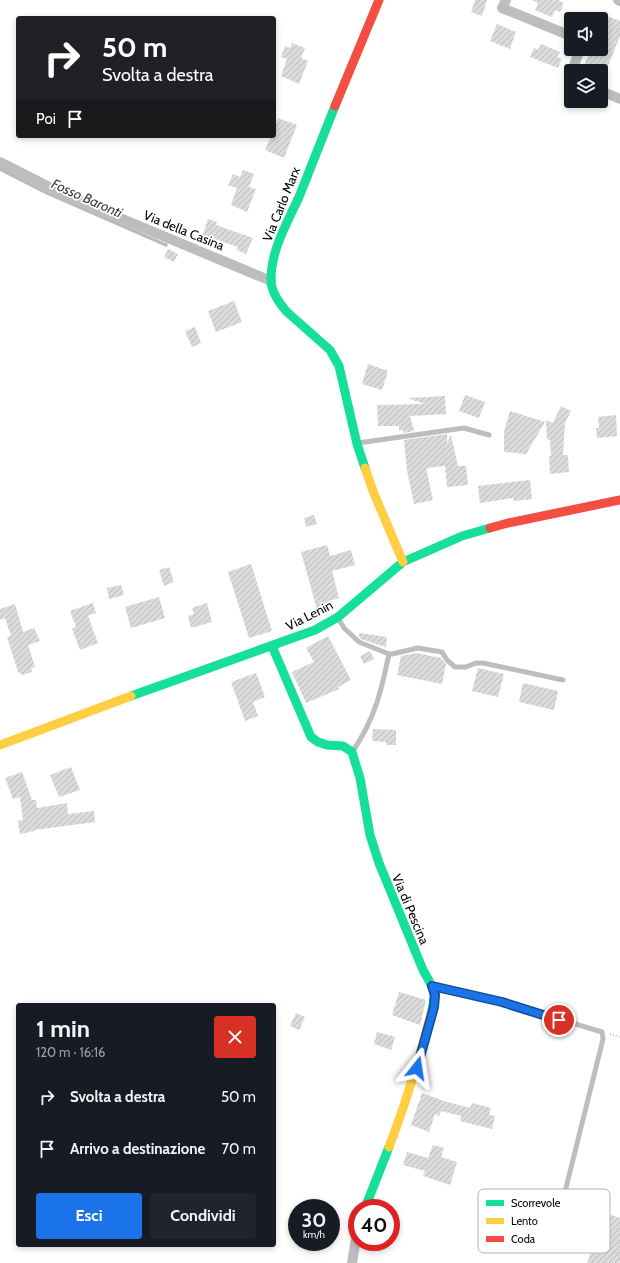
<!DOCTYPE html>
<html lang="it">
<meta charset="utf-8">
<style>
:root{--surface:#171b24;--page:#20242c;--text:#f1f3f6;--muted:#9ea1a6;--accent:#1a73e8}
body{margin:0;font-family:Cabin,sans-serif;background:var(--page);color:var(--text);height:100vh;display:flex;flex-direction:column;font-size:15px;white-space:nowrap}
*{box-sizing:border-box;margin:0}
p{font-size:13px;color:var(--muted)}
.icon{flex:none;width:22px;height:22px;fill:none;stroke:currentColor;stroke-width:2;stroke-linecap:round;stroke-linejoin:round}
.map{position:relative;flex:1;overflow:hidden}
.details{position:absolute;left:16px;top:1003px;width:260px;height:244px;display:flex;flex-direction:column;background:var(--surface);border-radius:4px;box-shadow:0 2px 6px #0003}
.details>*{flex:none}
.banner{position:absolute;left:16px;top:16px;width:260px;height:122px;border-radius:4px;box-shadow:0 2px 6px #0003;background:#202124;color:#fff;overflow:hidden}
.buttons{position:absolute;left:564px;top:12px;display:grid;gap:8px}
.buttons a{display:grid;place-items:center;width:44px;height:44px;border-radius:4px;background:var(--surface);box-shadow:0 2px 6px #0003;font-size:20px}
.speed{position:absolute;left:288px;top:1199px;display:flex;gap:8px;font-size:20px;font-weight:700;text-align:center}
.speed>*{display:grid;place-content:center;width:52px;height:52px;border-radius:50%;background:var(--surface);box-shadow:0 2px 6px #0003;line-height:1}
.speed small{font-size:10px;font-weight:400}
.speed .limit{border:6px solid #d22;background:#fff;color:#111}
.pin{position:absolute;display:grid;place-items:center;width:34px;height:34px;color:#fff;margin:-17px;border:2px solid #fff;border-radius:50%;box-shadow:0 1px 4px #0007}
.me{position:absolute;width:44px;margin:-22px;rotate:15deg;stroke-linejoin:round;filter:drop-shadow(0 0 3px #0008)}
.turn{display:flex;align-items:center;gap:14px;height:84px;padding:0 20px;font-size:18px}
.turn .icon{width:52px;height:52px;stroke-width:2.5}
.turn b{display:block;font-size:28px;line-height:34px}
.then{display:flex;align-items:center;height:38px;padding:0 20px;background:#0003;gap:8px;font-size:15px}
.round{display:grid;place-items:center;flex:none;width:42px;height:42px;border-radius:4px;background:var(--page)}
.summary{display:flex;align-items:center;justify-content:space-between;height:68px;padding:0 20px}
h1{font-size:24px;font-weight:700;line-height:30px}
.cta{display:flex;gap:8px;margin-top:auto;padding:8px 20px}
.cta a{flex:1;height:46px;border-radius:4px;background:var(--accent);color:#fff;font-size:16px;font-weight:700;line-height:46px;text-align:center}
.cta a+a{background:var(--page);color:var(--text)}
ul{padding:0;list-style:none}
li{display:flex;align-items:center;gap:12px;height:52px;padding:0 20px}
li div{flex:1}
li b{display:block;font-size:15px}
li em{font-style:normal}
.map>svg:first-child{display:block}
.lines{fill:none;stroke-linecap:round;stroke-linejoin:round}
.stream{stroke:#bababa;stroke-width:3.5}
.building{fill:url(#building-hatch)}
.path{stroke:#c2c2c2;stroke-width:2;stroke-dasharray:1 2;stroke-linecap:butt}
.lane{stroke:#bdbdbd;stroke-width:5}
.street{stroke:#bdbdbd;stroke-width:10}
.fast{stroke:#16e098;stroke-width:9}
.slow{stroke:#ffcf43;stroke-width:9}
.jam{stroke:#f24e42;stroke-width:9}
.route-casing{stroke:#114b97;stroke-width:10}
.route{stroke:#1a73e8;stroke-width:7}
.labels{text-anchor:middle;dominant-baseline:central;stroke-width:3.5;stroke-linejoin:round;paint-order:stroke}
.street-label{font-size:13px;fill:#000;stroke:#fff}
.water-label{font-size:14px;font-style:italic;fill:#3d3d3d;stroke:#fff}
.key{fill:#fff;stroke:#b2b2b2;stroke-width:1}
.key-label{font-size:11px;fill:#000}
</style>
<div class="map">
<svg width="620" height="1263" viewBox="0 0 620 1263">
<defs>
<pattern id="building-hatch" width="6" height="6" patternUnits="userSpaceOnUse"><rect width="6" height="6" fill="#dbdbdb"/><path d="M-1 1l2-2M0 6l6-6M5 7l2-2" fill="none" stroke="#bababa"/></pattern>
</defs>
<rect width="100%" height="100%" fill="#fff"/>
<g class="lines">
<path class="stream" d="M0,169L47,193L166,245"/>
</g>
<path class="building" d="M475,0H487L482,16L471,12Z
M532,0H560L559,1L564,3L560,12L555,10L552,17L535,10L538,3Z
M605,15L620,21V36L606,71H582L591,49H601V24Z
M497,24L516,32L510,49L490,41Z
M292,43L305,48L301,58L308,61L299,84L281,76L287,59L281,57L285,46L290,48Z
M541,44L560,52L557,57L562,59L558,68L530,57L534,48L538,50Z
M278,118L297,125L284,158L265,150L271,136H274V128Z
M243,170L254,174L249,187L256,189L247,212L231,205L237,188L228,185L233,174L240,177Z
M208,219L217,222L216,225L253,238L246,254L237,250L238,247L212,238L211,240L202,237Z
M168,249L178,254L174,262L164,257Z
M234,301L242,322L216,332L208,311Z
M195,327L201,343L192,347L185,331Z
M368,364L388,371L382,390L362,384Z
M465,395L485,402L479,418L459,411Z
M445,396L446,414L410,416L414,431L403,433V430L399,431V426H378L377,405L426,404L410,399V398Z
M561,406L571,411L565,423L563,455H568L569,472L550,474L549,456H551L550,440L547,439L546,420L553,423Z
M510,411L545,422L526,454L504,452V432Z
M616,415L617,436L597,438L596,428H599L598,417Z
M447,434V443L451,435L458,466H466L468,485L447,487L445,466L426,468L433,500L414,504L407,471L404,440Z
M530,480L532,499L514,501L513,498L480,503L478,486Z
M314,515L317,524L306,527L304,518Z
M327,545L330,556L351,550L355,565L332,571L339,598L328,601L330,610L318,613L301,552Z
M251,564L272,631L249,638L228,572Z
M169,567L174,582L164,586L159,570Z
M121,585L124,595L109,599L107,588Z
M159,597L165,618L131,628L125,607Z
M93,603L96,613L88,616L98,643L80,650L72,629L76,627L70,611Z
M207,603L212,622L191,628L188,616L194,614L192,608Z
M15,604L23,632L34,628L40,641L28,645L35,667L31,668L32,672L23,675L18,672L7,637L11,636L5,618L0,620V609Z
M359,633L387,637L386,647L376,644L361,639L359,636Z
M328,636L351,680L338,687L339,689L306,703L292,672L314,662L306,648Z
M370,651L374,659L364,664L360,656Z
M416,653L441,658L446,664L442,684L397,675L401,656Z
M478,668L504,674L498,697L472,691Z
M256,673L265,697L253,702L258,716L245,721L231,682Z
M523,683L558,691L554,710L519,702Z
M373,729L396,730V745H386V742L372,741Z
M71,767L80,790L59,797L50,775Z
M22,772L32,800H36L37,808L67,803L68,814L94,811L95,822L34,830V831L20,834L18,821L23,820L20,797L13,799L5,778Z
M399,992L426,1000L420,1025L392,1015Z
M296,1013L305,1017L299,1030L290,1026Z
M377,1032L395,1037L391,1050L374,1044Z
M422,1093L444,1101L470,1108L472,1103L491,1108L489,1115L495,1116L492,1129L460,1121L461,1116L441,1111L439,1116L435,1114L429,1132L411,1125Z
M433,1145L444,1148L441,1157L457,1162L450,1185L423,1176L425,1171L403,1165L407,1152L428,1158Z
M589,1208L620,1218V1263H587L599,1229L584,1224Z"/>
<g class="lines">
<path class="path" d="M610,1034L620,1037"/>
<path class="lane" d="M358,443L464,428L489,435
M338,618L344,628L359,642L389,654H392L418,648L442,652L447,660L455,667H466L476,663H483L563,680
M353,751C375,718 381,692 389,654
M434,986L502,1002L602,1032L603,1039L559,1216"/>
<path class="street" d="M506,0L502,8L571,36
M618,0L620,1
M572,71L580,49
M601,91L620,99
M0,162L65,195L271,281
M352,1263L357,1232"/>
<path class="fast" d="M335,106C323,136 311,167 299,197C287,223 271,250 271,280C271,291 280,304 287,312L330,350L339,366L357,444L365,468
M272,646L311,737L318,742L327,745L343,746L352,752L360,778L370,835L379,863L423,970C434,989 437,992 431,1014
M131,696L315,630L338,617L403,562L462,536L490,528
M365,1208L389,1147"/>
<path class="slow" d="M365,468L373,491L403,562
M0,745L131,696
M389,1147C406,1103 419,1059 431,1014"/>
<path class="jam" d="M335,106L379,0
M490,528L508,523L620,500"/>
</g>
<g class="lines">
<g class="route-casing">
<path id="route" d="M417,1068L434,1007L435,995L432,986L502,1002L559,1020"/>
</g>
<use href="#route" class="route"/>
</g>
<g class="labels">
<g class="street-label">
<text transform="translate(281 204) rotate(-68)">Via Carlo Marx</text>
<text transform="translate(184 230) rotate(22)">Via della Casina</text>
<text transform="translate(309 615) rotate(-27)">Via Lenin</text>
<text transform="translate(411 909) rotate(67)">Via di Pescina</text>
</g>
<g class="water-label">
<text transform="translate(87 198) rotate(24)">Fosso Baronti</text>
</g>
</g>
<rect x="478" y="1189" width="132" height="64" rx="6" class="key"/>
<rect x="486" y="1200" width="18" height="6" fill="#16e098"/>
<rect x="486" y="1218" width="18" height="6" fill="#ffcf43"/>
<rect x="486" y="1236" width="18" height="6" fill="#f24e42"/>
<g class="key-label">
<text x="511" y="1207">Scorrevole</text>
<text x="511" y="1225">Lento</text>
<text x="511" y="1243">Coda</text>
</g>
</svg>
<div class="buttons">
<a><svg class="icon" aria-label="sound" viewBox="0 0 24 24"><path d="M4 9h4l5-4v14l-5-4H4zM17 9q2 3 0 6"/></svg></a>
<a><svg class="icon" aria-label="layers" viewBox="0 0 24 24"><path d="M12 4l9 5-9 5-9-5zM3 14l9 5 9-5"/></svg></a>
</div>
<div class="speed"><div>30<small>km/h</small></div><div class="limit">40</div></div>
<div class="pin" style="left:559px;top:1020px;background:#d93025"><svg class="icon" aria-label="arrive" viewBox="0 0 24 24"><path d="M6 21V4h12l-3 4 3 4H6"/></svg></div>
<svg class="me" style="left:417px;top:1068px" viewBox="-20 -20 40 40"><path d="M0-17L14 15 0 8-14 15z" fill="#1a73e8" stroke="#fff" stroke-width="4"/></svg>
<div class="banner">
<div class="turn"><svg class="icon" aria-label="right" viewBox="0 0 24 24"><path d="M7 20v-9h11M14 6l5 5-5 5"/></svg><div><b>50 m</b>Svolta a destra</div></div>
<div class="then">Poi<svg class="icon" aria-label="arrive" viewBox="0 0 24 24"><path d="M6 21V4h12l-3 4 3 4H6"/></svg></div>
</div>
<section class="details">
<div class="summary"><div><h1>1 min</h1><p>120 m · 16:16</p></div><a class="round" style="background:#d93025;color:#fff"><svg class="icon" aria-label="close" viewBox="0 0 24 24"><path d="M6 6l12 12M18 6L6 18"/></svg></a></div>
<ul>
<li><svg class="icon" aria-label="right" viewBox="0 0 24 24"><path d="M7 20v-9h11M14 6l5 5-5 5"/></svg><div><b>Svolta a destra</b></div><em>50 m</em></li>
<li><svg class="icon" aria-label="arrive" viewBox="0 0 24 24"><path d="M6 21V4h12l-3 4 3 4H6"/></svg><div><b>Arrivo a destinazione</b></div><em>70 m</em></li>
</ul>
<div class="cta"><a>Esci</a><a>Condividi</a></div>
</section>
</div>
